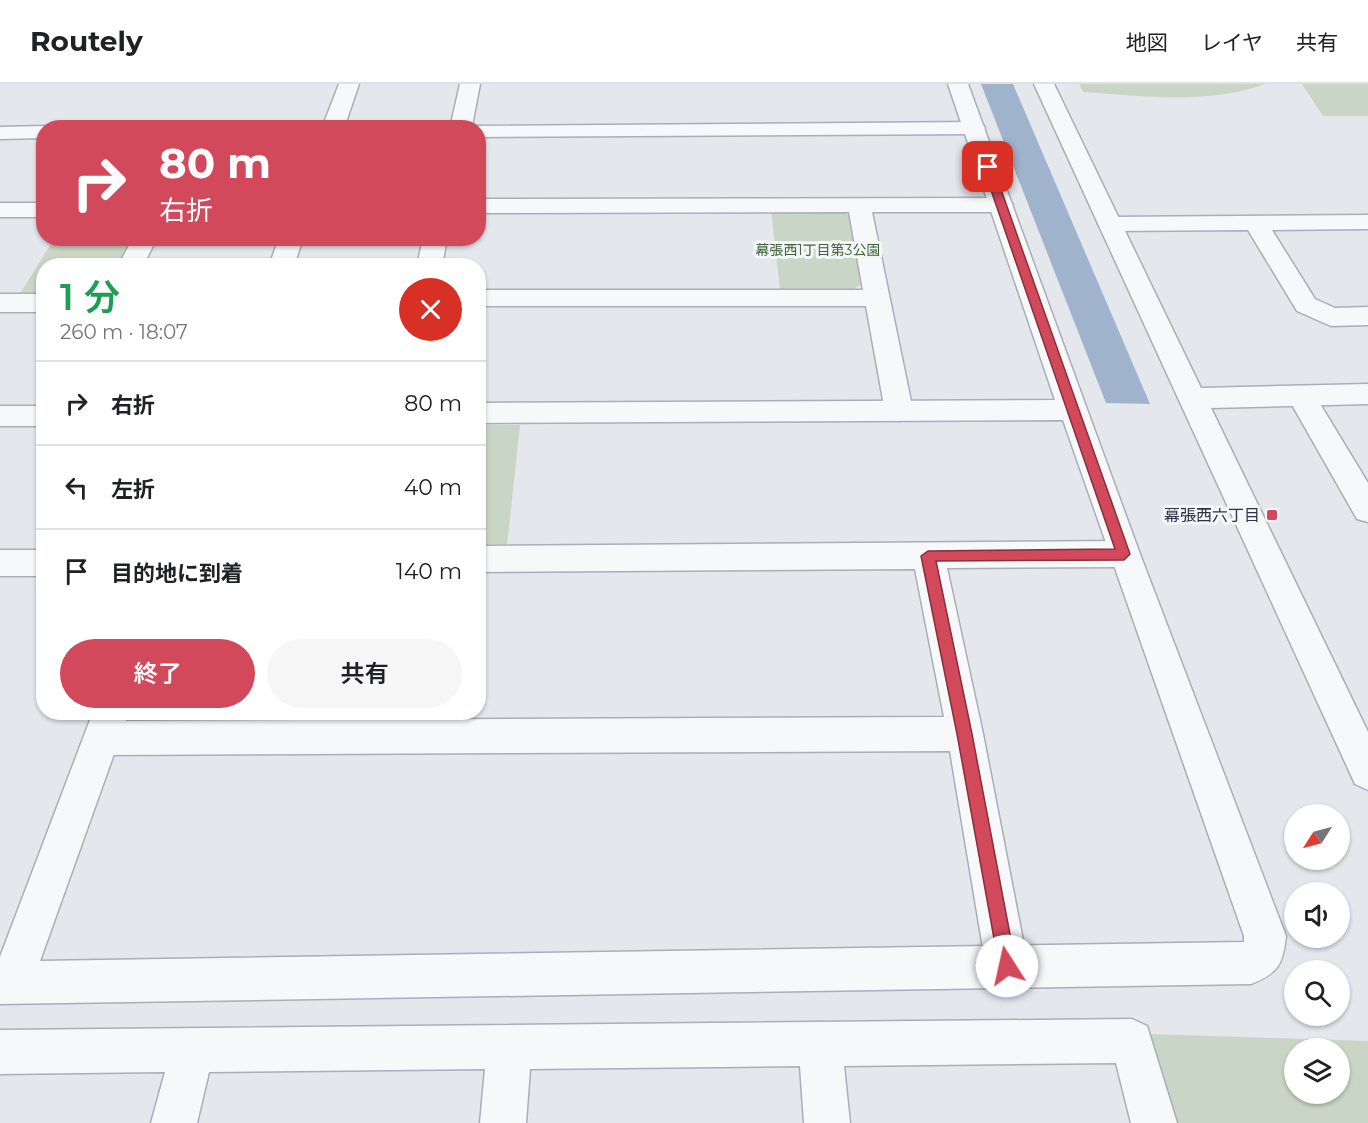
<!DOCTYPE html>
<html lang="ja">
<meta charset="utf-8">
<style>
:root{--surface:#fff;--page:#f6f6f6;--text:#202124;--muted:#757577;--line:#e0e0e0;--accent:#d1495b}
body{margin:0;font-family:Montserrat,"Noto Sans JP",sans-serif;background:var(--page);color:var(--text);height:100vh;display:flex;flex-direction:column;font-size:22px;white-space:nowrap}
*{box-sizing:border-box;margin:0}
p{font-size:20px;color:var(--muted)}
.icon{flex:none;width:33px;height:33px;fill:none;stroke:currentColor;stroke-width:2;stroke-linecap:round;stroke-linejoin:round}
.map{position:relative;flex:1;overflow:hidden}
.side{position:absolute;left:36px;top:174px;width:450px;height:462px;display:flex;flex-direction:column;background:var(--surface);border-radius:24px;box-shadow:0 2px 4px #0004}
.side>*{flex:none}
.banner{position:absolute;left:36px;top:36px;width:450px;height:126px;border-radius:24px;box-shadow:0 2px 4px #0004;background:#d1495b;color:#fff;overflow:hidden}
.needle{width:39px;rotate:234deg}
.tools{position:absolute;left:1284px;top:720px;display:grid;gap:12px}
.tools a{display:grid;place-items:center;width:66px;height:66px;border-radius:50%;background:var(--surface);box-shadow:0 2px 4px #0004;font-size:30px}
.pin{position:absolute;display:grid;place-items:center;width:51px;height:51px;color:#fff;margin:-26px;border-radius:12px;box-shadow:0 3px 9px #0006}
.me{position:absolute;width:66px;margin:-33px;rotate:350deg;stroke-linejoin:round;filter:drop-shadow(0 0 4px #0008)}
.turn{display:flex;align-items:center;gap:21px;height:126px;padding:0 24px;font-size:27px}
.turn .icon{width:78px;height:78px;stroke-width:2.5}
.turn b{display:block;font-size:42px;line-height:51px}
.round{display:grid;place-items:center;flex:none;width:63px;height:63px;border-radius:32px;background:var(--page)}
.headline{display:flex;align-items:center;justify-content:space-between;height:102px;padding:0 24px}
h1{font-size:36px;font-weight:600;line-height:45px;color:#1e9e55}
.cta{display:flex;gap:12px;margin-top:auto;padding:12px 24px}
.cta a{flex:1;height:69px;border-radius:36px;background:var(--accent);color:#fff;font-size:24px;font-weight:600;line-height:69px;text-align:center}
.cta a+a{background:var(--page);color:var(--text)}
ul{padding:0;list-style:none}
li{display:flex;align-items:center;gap:18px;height:84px;padding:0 24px;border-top:2px solid var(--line)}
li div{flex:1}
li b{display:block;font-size:22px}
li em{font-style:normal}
header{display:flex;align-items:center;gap:36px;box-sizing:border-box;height:84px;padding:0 30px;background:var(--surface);border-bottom:2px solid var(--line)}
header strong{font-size:28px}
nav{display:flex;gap:33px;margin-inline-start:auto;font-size:21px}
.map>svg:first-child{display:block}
.green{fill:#c9d6c5;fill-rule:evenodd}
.water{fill:#9fb4cc}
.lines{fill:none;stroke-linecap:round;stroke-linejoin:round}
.minor-casing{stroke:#a9aeb7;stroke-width:3}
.tertiary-casing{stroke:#a9aeb7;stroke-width:3}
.minor{fill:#f7f8fa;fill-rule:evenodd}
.tertiary{fill:#f7f8fa;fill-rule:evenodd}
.route{fill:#d1495b;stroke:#882f3b;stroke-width:1.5}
.poi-dot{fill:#d1495b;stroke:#f4f6f9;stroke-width:2}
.labels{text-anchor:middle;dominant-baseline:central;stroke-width:6;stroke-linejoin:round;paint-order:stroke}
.far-park-label{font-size:14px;fill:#3f6138;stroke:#f4f6f9}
.poi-label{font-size:16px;fill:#2b3445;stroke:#f4f6f9;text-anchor:end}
</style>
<header>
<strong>Routely</strong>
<nav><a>地図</a><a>レイヤ</a><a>共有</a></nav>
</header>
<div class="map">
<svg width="1368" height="1039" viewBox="0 0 1368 1039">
<rect width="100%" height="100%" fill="#e4e7ec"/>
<path class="green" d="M1079,0H1265C1208,21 1143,12 1083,8Z
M1302,0H1368V32H1323Z
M771,126H840L851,133L865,197L853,206H780Z
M54,155H138L124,181L44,182L43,212L18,213Z
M478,341H520L507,462H479Z
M1149,950L1368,957V1039H1174ZM1294,964H1340V1010H1294Z"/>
<path class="water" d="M981,0H1013L1150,320L1106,319Z"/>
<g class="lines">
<g class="minor-casing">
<path id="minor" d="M460,0H480L472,42L974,38L982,39L985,44L982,49L974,50L478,53V44H450Z
M44,42L52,44H44V54L0,55V43Z
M1001,114L1009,116L1013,121L1009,126L1001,128H872L913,327L909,334L899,337L889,334L885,327L866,222H478V206H863L849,128L478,129V115Z
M0,119H44V133H0Z
M1368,131V145L1272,146L1315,215L1335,224L1368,223V241L1331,242L1297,227L1248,146L1110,147L1102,145L1098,140L1102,135L1110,133Z
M133,154H157L143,182H118Z
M423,154H447L442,182H417Z
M0,210H44V228H0Z
M1301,302L1311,305L1368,399V438L1357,435L1287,312L1291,305Z
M1124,457L1135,461L1140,470L1135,479L1124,483L947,484L983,650L1028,882L1022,897L1007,903L992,897L986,882L950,667L102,671L89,666L84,654L89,642L102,637L944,633L915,485L478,488V462Z
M0,466H44V492H0Z
M1132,935L1147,942L1177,1039H1131L1116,979L844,982L850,1039H804L800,982L530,985L526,1039H480L485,985L209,988L197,1039H151L165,988L0,990V946Z"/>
</g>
<g class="tertiary-casing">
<path id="tertiary" d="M339,0H359L344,44H322Z
M948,0H968L1140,470L1286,852C1283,881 1278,889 1251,900L0,920V873L93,628H129L40,877L1244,858V852L1063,336L478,339V319L1055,316Z
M1034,0H1054L1201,304L1368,300V320L1211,324L1368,648V706L1355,700Z
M279,154H303L294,182H269Z
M0,322H44V342H0Z"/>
</g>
<use href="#minor" class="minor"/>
<use href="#tertiary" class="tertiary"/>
</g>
<path class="route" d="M988,80L993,83L1130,470L1124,476L936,477L972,650L1016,882L1013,888L1007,891L1001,888L999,882L957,650L921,472L928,467L1115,465L983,83Z"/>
<rect class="poi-dot" x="1266" y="425" width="12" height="12" rx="3"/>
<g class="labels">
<g class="far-park-label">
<text x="818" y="166">幕張西1丁目第3公園</text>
</g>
<g class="poi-label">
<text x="1260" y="431">幕張西六丁目</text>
</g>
</g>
</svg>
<div class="tools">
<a><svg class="needle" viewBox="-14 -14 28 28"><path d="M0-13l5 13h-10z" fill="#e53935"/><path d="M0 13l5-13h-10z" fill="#757577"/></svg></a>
<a><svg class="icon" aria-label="sound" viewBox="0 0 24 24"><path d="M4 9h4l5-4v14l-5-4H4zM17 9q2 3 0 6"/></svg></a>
<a><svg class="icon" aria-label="search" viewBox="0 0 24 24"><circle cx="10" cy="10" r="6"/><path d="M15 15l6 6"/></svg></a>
<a><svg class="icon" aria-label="layers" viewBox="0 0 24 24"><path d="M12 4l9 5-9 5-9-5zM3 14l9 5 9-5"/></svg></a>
</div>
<div class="pin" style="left:988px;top:83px;background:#d93025"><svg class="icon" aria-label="arrive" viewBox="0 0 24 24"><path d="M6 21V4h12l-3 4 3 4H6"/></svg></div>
<svg class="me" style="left:1007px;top:882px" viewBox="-20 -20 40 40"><circle r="19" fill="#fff"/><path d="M0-13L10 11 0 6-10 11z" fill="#d1495b"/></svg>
<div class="banner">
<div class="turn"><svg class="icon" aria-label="right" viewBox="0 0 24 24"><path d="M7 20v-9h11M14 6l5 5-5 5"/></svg><div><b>80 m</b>右折</div></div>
</div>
<section class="side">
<div class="headline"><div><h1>1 分</h1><p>260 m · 18:07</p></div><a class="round" style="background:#d93025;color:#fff"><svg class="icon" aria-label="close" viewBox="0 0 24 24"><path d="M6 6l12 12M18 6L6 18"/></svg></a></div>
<ul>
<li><svg class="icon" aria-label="right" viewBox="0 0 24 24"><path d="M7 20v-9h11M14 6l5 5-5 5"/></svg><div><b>右折</b></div><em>80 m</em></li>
<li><svg class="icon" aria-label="left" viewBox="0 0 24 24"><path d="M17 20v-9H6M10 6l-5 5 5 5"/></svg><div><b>左折</b></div><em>40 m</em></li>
<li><svg class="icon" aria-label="arrive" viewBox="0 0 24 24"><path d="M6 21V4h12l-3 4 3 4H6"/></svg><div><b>目的地に到着</b></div><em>140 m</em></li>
</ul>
<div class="cta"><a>終了</a><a>共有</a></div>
</section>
</div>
